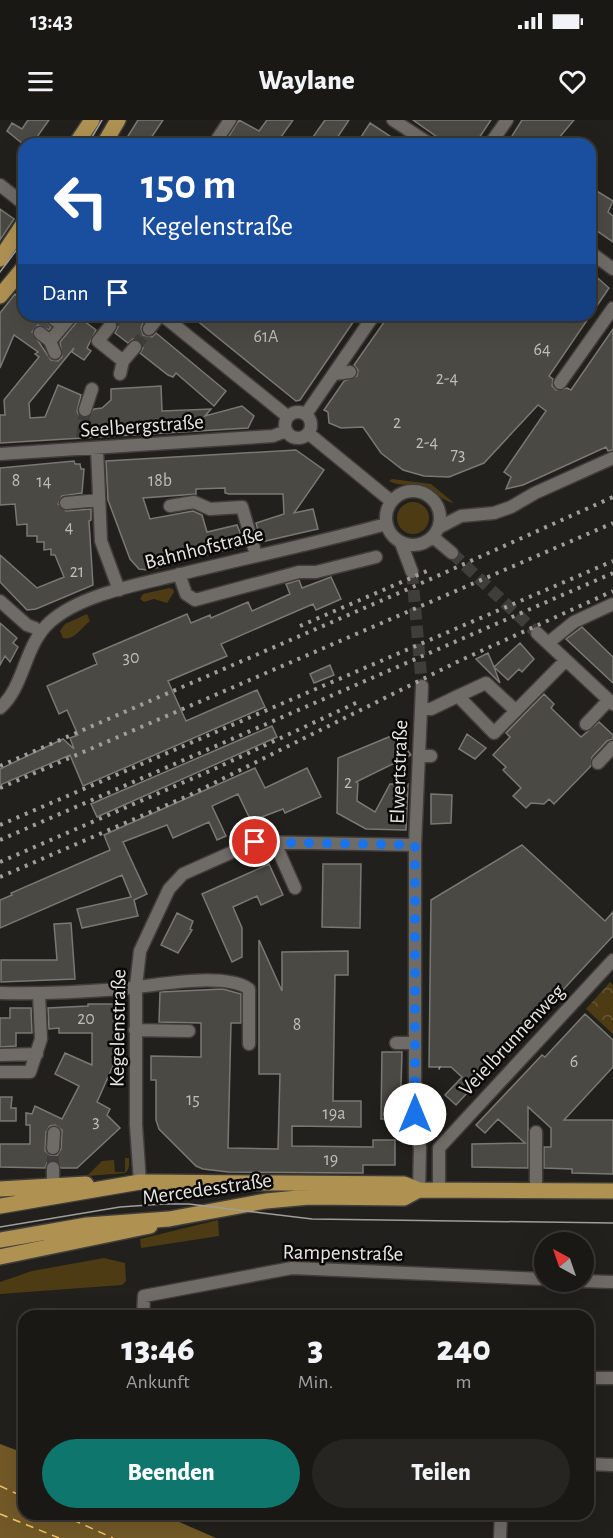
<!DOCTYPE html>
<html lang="de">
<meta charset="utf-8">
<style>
:root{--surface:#1a1815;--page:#272522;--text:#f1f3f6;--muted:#9fa0a0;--line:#383734;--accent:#0f766e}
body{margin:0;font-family:"Alegreya Sans",sans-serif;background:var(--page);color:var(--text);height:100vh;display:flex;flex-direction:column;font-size:22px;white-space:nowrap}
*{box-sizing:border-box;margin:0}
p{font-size:20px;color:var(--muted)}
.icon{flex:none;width:33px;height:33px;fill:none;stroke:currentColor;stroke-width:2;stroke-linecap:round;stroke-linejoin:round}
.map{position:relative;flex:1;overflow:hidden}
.side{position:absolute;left:18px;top:1190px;width:576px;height:210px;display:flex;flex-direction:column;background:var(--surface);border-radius:18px;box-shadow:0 6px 24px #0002,0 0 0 2px var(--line)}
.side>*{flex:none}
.hud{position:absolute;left:18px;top:18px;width:578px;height:183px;border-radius:18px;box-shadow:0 6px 24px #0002,0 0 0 2px var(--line);background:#1a4fa0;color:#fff;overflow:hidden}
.needle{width:39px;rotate:320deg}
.buttons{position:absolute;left:534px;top:1112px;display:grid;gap:12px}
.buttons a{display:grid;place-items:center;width:60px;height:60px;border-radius:50%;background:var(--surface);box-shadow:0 6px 24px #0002,0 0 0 2px var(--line);font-size:30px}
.pin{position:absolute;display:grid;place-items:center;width:51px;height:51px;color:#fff;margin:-26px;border:3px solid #fff;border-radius:50%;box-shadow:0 2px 6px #0007}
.me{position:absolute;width:66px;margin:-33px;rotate:0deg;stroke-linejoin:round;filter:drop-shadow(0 0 4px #0008)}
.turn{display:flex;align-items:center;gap:21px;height:126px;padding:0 24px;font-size:27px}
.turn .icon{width:78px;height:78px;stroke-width:2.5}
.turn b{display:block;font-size:42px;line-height:51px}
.then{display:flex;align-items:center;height:57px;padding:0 24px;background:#0003;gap:12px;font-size:22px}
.eta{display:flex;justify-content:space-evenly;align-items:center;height:102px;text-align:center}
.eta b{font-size:36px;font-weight:800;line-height:42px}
.button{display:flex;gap:12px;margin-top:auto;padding:12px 24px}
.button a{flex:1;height:69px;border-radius:36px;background:var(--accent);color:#fff;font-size:24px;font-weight:800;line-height:69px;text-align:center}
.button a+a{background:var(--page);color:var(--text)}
.status{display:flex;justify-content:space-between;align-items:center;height:42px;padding:0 30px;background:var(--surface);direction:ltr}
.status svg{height:16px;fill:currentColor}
header{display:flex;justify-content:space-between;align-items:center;height:78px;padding:0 24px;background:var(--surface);font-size:27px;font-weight:800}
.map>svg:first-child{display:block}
.grass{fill:#4d3b14}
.park{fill:url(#park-crowns)}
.water{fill:#725927}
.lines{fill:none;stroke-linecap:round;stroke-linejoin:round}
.ferry{stroke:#f7c96b;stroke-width:1.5;stroke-dasharray:8 6;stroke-linecap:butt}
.building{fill:#4b4944;stroke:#7a7873;stroke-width:1.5;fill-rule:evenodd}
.minor-tunnel{stroke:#3f3e3a;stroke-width:12;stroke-dasharray:12 6;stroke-linecap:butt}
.minor-casing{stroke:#403e3b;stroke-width:15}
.major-casing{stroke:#403e3b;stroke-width:18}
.minor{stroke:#6f6c68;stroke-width:12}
.major{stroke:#af9252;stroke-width:15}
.tram{stroke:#9f9e9b;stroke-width:1.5}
.rail{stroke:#9f9e9b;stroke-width:4;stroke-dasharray:3 6;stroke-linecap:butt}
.route{stroke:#1a73e8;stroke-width:10;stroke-dasharray:0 18}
.labels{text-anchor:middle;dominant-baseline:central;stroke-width:5;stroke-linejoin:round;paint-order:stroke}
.number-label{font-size:18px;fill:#bfbeba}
.street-label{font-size:21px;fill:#e6e5e2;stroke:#0a0908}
</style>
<div class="status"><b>13:43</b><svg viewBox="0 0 49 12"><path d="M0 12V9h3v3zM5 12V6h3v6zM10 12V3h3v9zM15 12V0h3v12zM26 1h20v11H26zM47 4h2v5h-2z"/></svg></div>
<header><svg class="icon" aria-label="menu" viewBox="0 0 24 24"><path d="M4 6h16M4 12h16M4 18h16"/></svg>Waylane<svg class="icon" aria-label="heart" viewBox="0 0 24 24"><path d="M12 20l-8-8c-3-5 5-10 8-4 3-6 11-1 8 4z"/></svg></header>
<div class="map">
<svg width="613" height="1418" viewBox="0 0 613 1418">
<defs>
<pattern id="park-crowns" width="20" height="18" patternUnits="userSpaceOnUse" patternTransform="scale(1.5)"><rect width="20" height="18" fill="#4d3b14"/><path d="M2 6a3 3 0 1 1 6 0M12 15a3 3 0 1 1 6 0" fill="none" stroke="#675736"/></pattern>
</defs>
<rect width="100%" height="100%" fill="#22201c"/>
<path class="grass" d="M392,359L431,364L454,383C442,381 435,371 424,367C412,363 400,367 389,361Z
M397 398a16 16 0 1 1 32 0a16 16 0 1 1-32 0Z
M169,468L173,469L174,472L167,483L154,479L144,482L140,479L143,474Z
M87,494L90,501C82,507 74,521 63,518L60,511L65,504Z
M125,1038H129C129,1044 130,1049 125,1053L87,1056L102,1041L114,1040L115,1052H125Z
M218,1100L219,1116L141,1128L140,1119Z
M104,1138L125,1143L126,1161L122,1165L0,1174V1162L32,1151Z"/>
<path class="park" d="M610,862L613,865V914L586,889Z"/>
<path class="water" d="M0,1324L24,1333V1394H161L216,1418H0Z"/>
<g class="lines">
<path class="ferry" d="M0,1366L24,1377
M0,1394L59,1418
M60,1394L113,1418"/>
</g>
<path class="building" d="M28,0H49L32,24H23L7,11L12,3L22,9Z
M138,0H163L147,24H123Z
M239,0L259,11L267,0H293L276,24H236L229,16Z
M325,0H349L333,24H308Z
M413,0H491L475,24H447Z
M522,0H574L558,19L566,24H507Z
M370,3L402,24H371L361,17Z
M590,67L613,81L608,92L613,96V122L590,106Z
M0,89L14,99L0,120Z
M590,151L609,168L549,256L553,259L552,266L556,270L567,268L571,270L613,209V330L608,331L606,327L523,365L506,369L511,357L504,352L546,291L538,285L484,343L449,357L424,356L403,350L381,333L363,307L341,308L329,303L328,292L324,290L344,261L357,256L358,250L354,245L389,195H590Z
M15,174L24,181V195H41L51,207L49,210L38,205L32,212L51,240L58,241L62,237L60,222L80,198L96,210L87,228L91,231L84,240L72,232L74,228L29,283L30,298L45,297L58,265L81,275L77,291L79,296L86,298L94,289L102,288L111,280V269L161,266L162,291L211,289L205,296L242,286L254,296L248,308L0,323V295H5L4,280L39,237L35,234L38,232L14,215L0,248V193Z
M94,195H133L143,203L141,208L143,215L152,217L156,213L226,271L214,286L176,253L173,257L168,255L140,233L143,228L140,220L133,219L128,223L115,213L118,207L115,199L108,198L102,202Z
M190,195H358L300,280L296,281Z
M296,330L324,350L294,393L313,389L318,409L261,422L256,403L284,394L283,374H229L225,373V368L196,369V374L143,378L150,399L193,391L202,395L207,412L237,405L245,425L148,450L139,449L130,439L108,380L106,341Z
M74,341L75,344H80L81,349H84L82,373L62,376L58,384L66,391L91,389V400L89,401L93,465L36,489L27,490L0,462V435L37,468L64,457L55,435H51V429L44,430V422H37V416H27V404L17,405L15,384L0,385V348Z
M331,457L341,479L316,490L313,484L221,524L227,536L168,561L186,601L257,570L265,587L83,666L70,635L0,665V649L63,619L74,629L70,618L78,615L67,590L59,594L47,566L97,544L93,534L187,494L191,503L210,495L211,498L248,482L252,491L290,474L286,464L299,460L302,468Z
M0,503L17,518L13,523L18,527L10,542L5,536L0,545Z
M582,507L613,537V563L566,519Z
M520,523L534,539L522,552L519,549L508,560L494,547L500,563L476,539L488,533L494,547Z
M330,545L334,555L314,563L310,554Z
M544,574L554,584L551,588L581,617L599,602L613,615V619L607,621L592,637L591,646L554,684L549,679L544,684L531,683L526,688L513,676L521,668L503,650L506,647L493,635L510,617L506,613Z
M272,606L277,617L97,697L91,684Z
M396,614L411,635L356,662L358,663L357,681L375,692L390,664H408L406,710L366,709L337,693L338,638Z
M467,614L486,628L475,639L459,629Z
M255,648L265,668L307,648L321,677L285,693L283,689L251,701L238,674L212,686L226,716L217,720L209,702L173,718L167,705L123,722L147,774L134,780L138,796L82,808L77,789L131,777L122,755L0,808V780L12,775L11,773L110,730L104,715Z
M431,674L452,675L451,703L431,704Z
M522,725L605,801L613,792V816L456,985L445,975L462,957L451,947H429L431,780Z
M269,744L283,775L261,785L257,776L233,787L242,808V837L232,842L202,774Z
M323,744H361L360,808L322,807Z
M177,793L193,801L190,809L192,810L178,833L161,825Z
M71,803L75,859L1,862V840H57L54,804Z
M259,820L282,871V832L348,831V855H335L333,981H361V1007L292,1006V1026L373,1027V1020H395V1045H363V1053L228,1052L203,1049L196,1046L159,1009L156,1000V960H151V936L201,937V903L159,902L160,872L223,869L241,874V903H231L228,1028L278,1029L280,954H259Z
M88,884H122V951L113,946L97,982L110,989L107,995L120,1008L77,1048H61L54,1040L48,1041L45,1048L0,1047V1024H30V1005H26V993L32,994L35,986L62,999L79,966L55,954L65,933L92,945V913H59V908L49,909L48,888L88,886ZM55,1005L62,1010L61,1029L57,1035L52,1036L45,1031L46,1012L50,1006Z
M10,888H31L32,913H16V926L0,927V898H10Z
M585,894L613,920V947L564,1000H613V1054L572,1053V1049L544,1048V1027H551V1008L528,987V1048L472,1047V1024L525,1023L498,999L485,1013L476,1005L542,935L545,937Z
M382,932H402L400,999H381Z
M0,977H12L11,988H16V1001H0Z"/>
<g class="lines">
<path class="minor-tunnel" d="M110,206L119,195
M135,227L149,209
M82,318L85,290
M452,433L537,513
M412,452L422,566
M53,1048V1028"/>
<g class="minor-casing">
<path id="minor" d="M393,0L430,24
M227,24L218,18L230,0
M490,24L507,0
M0,65L24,84
M590,132L613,149
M49,195L56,201L64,195
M162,195L287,296
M110,206L98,221L123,241L120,254
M149,209L160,195
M40,213L50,221
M55,233L50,221L72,195
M123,241L135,227
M334,254L350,252
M560,263L613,188
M85,290L92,269
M285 305a13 13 0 1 1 26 0a13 13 0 1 1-26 0Z
M306,294L374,195
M308,313L391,381
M97,329L101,421L119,470
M0,334L273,316L286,311
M386 398a27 27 0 1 1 54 0a27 27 0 1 1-54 0Z
M66,383L99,380
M170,386L194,382L210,389L242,387L256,435
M438,408L461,396L494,393L511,387L535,373L613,338
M433,417L452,433
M401,423L412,452
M179,454L186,474L195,480L299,452H316L376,437
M0,481L27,505L35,508
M537,513L613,584
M548,523L574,502L613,484
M458,576L486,563L516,591
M0,588C25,566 24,525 50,502C81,474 141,464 181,454C249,437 318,423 386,404
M421,588L431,589L458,576L494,613L566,540
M586,604L609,580
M419,636H431
M598,643L613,627
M275,723L295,768
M0,873C40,874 81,872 121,869C151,866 224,851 249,869V924
M135,910L189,911
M396,923H415
M0,935L37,934
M0,952H30L41,919L39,874
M53,1028L54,1013
M439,1028L613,840
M140,1062L136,1005V866L140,831L169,769L183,754L255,722L415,725
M53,1065V1048
M419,1070L420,1027L415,1011V725L422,566
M439,1070V1028
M536,1070V1012
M581,1161L613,1162
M143,1196L144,1176L292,1148L544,1159
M588,1258H613
M588,1344L613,1345
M500,1418L501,1394"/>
</g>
<g class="major-casing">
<path id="major" d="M76,24L92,0
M104,24L118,0
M0,139L24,103
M0,176L24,147
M0,1069L86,1064
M0,1086L140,1062L404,1064L419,1070L613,1071
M0,1120L87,1105L169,1099L266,1081L309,1077L404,1078L419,1070
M0,1137L150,1106"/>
</g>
<use href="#minor" class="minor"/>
<use href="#major" class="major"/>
<path class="tram" d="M88,24L102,0
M0,152L24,120
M439,949L440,947
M0,1107L120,1087L163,1084H189L312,1099L613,1103"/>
<path class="rail" d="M300,506L427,451
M0,646L415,466L613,377
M0,668L613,403
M0,705L613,441
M0,720L613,453
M0,742L212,650L358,582
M0,757L190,675L459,541L613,471"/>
</g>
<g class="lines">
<path class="route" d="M255,722L415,725V994"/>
</g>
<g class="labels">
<g class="number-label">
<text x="266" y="217">61A</text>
<text x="542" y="230">64</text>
<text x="447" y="259">2-4</text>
<text x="397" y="303">2</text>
<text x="427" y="323">2-4</text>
<text x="458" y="335">73</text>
<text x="16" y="361">8</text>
<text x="160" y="361">18b</text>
<text x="44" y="362">14</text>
<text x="69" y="408">4</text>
<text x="77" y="452">21</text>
<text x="131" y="538">30</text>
<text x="348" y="663">2</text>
<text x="86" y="899">20</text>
<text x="297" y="905">8</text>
<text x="574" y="942">6</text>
<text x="193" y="980">15</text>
<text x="334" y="994">19a</text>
<text x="96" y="1002">3</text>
<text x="331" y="1040">19</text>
</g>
<g class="street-label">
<text transform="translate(142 306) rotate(-4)">Seelbergstraße</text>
<text transform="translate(204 428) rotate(-14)">Bahnhofstraße</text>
<text transform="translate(399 652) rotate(-88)">Elwertstraße</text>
<text transform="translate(118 908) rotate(-89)">Kegelenstraße</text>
<text transform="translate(512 920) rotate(-47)">Veielbrunnenweg</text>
<text transform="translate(207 1069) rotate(-8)">Mercedesstraße</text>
<text transform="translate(343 1133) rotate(1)">Rampenstraße</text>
</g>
</g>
</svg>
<div class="buttons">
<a><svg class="needle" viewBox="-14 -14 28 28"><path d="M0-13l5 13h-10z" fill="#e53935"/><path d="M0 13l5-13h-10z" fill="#9fa0a0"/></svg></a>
</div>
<div class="pin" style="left:255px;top:722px;background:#d93025"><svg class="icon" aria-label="arrive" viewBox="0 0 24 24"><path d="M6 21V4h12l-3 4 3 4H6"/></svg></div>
<svg class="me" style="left:415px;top:994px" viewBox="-20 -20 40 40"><circle r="19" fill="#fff"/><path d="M0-13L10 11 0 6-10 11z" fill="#1a73e8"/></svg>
<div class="hud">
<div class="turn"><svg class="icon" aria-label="left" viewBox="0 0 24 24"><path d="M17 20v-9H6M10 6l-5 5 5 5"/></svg><div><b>150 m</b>Kegelenstraße</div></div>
<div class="then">Dann<svg class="icon" aria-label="arrive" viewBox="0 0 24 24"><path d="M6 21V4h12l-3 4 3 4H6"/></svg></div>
</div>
<section class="side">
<div class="eta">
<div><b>13:46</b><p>Ankunft</p></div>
<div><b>3</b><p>Min.</p></div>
<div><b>240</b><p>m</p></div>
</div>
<div class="button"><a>Beenden</a><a>Teilen</a></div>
</section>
</div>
